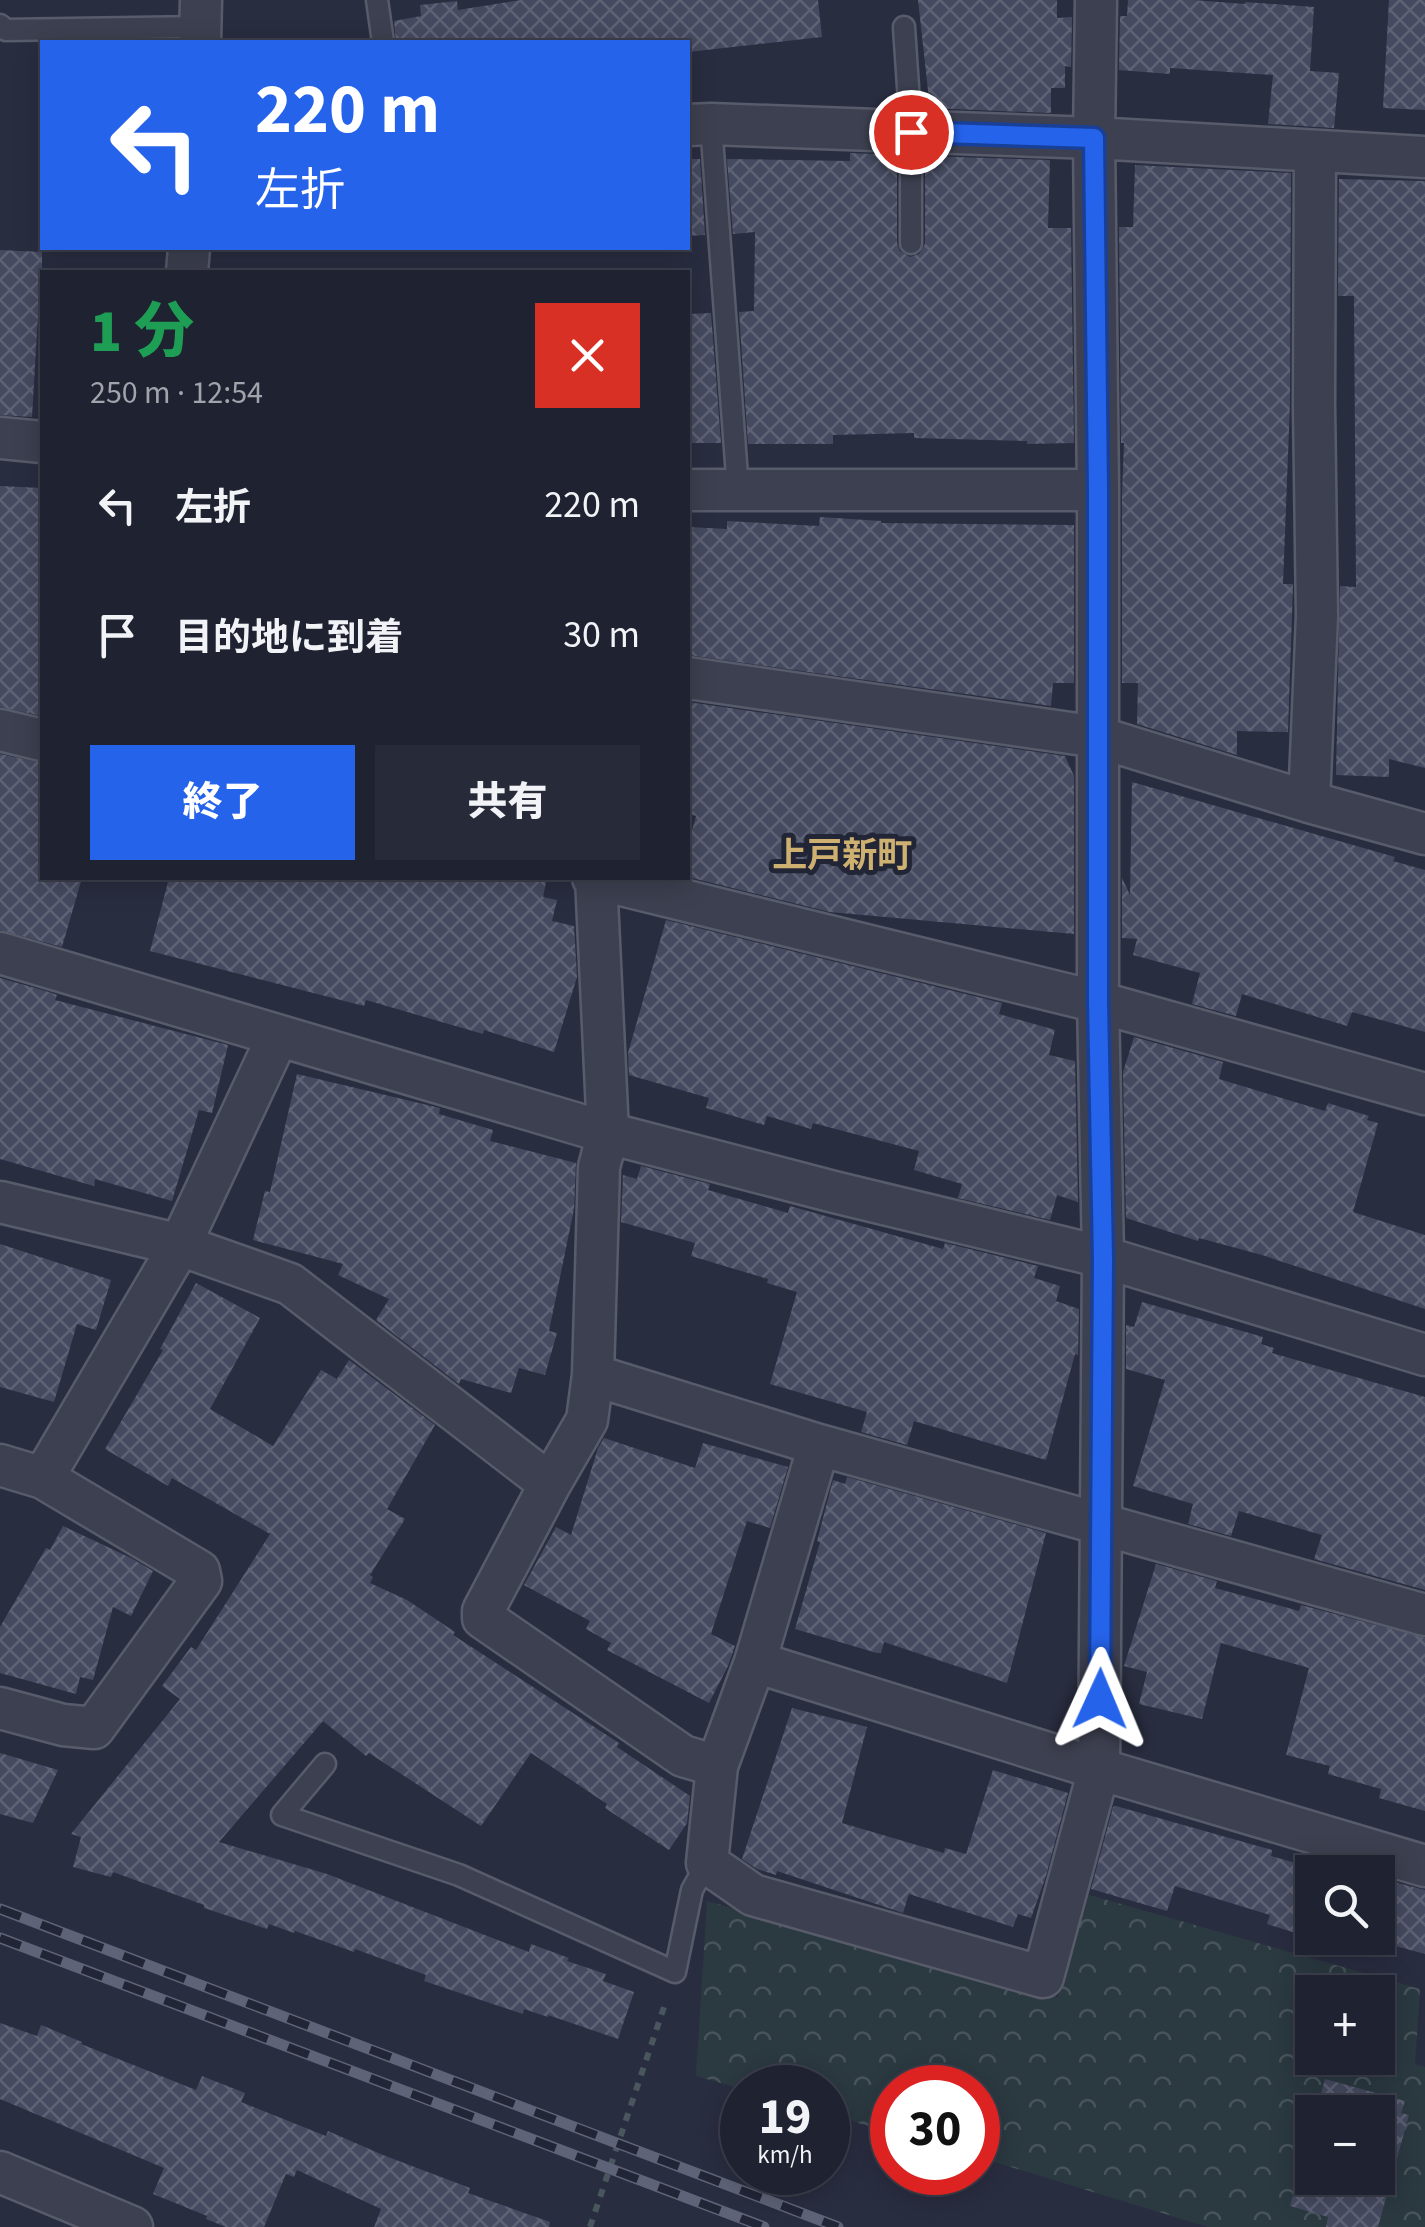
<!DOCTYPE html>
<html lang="ja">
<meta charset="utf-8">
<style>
:root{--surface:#1f2230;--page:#272a38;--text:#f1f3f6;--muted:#a1a4ab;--line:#3c3f4c;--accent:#2563eb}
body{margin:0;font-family:"Source Sans 3","Noto Sans JP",sans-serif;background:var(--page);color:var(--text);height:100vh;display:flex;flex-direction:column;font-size:38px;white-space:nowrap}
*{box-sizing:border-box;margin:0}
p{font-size:32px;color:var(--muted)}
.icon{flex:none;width:55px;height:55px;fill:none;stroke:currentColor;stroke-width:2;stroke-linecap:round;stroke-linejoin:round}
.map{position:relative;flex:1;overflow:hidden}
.details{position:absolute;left:40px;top:270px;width:650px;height:610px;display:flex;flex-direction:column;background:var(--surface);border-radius:0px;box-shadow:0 5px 25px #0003,0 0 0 2px var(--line)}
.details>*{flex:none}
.top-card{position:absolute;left:40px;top:40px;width:650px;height:210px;border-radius:0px;box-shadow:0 5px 25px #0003,0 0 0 2px var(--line);background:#2563eb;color:#fff;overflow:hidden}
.buttons{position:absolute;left:1295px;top:1855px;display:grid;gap:20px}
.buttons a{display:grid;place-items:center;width:100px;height:100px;border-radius:0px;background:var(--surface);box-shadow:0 5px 25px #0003,0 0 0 2px var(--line);font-size:50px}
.speed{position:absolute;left:720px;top:2065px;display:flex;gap:20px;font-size:50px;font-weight:700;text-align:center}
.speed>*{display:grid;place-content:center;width:130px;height:130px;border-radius:50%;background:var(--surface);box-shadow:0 5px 25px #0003,0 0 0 2px var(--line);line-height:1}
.speed small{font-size:25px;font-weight:400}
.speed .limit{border:15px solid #d22;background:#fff;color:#111}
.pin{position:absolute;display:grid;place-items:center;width:85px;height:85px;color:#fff;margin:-42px;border:5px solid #fff;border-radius:50%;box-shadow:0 2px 10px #0007}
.me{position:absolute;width:110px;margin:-55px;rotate:1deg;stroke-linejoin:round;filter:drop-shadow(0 0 8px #0008)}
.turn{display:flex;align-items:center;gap:35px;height:210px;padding:0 50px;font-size:45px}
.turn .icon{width:130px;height:130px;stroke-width:2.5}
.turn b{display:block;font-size:70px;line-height:85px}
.round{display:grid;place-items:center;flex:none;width:105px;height:105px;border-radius:0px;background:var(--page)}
.headline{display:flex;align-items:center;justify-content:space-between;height:170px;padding:0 50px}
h1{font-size:60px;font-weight:800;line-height:75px;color:#1e9e55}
.primary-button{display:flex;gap:20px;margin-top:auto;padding:20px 50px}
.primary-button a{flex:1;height:115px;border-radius:0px;background:var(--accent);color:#fff;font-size:40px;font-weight:800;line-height:115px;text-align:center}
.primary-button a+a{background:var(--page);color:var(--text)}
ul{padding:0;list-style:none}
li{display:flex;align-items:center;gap:30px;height:130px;padding:0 50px}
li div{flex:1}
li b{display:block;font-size:38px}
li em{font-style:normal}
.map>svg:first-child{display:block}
.forest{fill:url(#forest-crowns);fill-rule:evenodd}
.building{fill:url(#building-cross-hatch)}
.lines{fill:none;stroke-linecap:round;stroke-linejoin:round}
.lane-casing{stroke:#585b6a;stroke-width:25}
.street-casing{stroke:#585b6a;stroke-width:45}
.path{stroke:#49565e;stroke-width:6;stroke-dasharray:8 8;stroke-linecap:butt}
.lane{stroke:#3d4050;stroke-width:20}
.street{stroke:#3d4050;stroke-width:40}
.rail-casing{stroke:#5f6377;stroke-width:11}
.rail{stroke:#212536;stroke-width:8;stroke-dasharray:22;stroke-linecap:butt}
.route-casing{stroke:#184099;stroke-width:25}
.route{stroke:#2563eb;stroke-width:18}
.labels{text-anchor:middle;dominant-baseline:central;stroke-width:10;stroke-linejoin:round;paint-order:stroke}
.quarter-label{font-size:35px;font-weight:bold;fill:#ceb171;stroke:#212536}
</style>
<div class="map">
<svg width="1425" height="2227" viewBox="0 0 1425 2227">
<defs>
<pattern id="forest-crowns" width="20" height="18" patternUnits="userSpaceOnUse" patternTransform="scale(2.5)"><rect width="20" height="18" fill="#2b3941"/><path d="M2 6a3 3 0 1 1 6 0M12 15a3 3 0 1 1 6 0" fill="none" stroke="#48545b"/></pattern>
<pattern id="building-cross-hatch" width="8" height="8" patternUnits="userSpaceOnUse" patternTransform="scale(2.5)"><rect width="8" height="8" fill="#454a60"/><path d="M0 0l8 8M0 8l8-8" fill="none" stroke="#5e6275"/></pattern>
</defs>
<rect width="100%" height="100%" fill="#292d40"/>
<path class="forest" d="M1086,1894L1420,1989L1415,2064L1425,2067V2227H1208L978,2157V2088H892V2133L828,2114V2088L742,2089L696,2076L707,1901L1058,1997ZM1312,1992H1378V2058H1312ZM1312,2112H1378V2178H1312Z"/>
<path class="building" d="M521,0H818L822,37L688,52V42H396L394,21L421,16L420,5L457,1L458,10Z
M918,0H1057V18L1072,17L1071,67L1065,66V88H1051V113L930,108Z
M1128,0H1193L1245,4V2L1314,7L1310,71L1339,73L1334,128L1268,124L1273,75L1170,68V74L1119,70L1120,16H1127Z
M1389,0H1425V110L1383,108Z
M850,153L897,155V243L900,251L910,257L919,254L925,244V156L1050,160L1048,228H1071L1074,443L1027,444V441L914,438V433L833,435V444H748L739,312L754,311L755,232L733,234L727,159L850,161Z
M688,159H700L705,235L688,236Z
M1135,165L1291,173L1290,403L1283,584H1293L1288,732L1237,731V755L1137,724L1138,683H1122V494L1124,443H1121L1119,227H1133Z
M1339,179L1425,181V768L1389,759V777L1336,775L1340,586L1356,587L1354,296H1338Z
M0,250L42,252V298H39L32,417L0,415Z
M711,313L721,443H688V314Z
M0,486L42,488V716L0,707Z
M820,517L881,521V523L1074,525V683H1053L1051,706L688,655V527L727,529V521L819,526Z
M688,702L1065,756L1074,776V934L830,912L688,877V845L696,816L688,814Z
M0,754L42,763V878H82L62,947L0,930Z
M1132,782L1395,857L1393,861L1425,870V1032L1352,1012L1347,1026L1242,994L1236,1016L1192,1004L1200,973L1133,955L1137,939L1122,938V878L1130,895Z
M169,878H525L546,882L543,897L557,900L552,921L574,926L577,977L554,1052L484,1030L483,1034L366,1000L364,1006L150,951Z
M666,920L1002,1003L999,1014L1055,1030L1049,1055L1075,1061L1078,1202L1057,1195L1050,1220L958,1198L962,1184L914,1170L919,1151L813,1123L811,1129L767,1116L764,1125L706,1108L709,1098L629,1075L628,1053Z
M0,978L49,992L57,995L55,1000L228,1045L212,1113L199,1110L172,1201L95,1179L94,1186L0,1159Z
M1134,1037L1223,1062L1219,1079L1325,1111L1328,1103L1369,1116L1367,1120L1378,1123L1353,1212L1425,1235V1309L1262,1255L1199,1238L1198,1241L1126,1218L1123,1072Z
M297,1074L440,1108L439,1114L493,1130L490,1141L576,1163L574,1209L549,1331L557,1333L545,1375L519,1368L511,1393L461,1379L459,1384L376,1320L389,1299L338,1275L343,1264L253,1240L265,1191L270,1192Z
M641,1166L710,1184L708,1190L788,1213L790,1206L943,1249L945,1243L1038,1266L1034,1278L1060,1286L1056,1301L1079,1309L1078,1355L1075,1354L1046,1460L914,1421L907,1445L861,1432L867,1412L770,1384L797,1292L767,1283L768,1279L691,1256L695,1243L621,1222L623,1175L637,1179Z
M0,1244L111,1280L96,1330L77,1324L54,1402L0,1387Z
M196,1283L260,1318L210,1409L273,1446L321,1370L337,1379L349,1360L435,1425L387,1509L405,1519L370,1575L373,1577L370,1583L407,1600L455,1632L453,1635L619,1743L617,1747L690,1796L687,1823L669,1850L605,1808L607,1804L531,1753L481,1826L369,1753L366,1756L323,1721L219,1842L327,1874L529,1952L531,1944L569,1958L567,1961L606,1974L603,1981L634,1992L618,2039L548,2015V2017L524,2009L523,2014L424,1981L426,1975L355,1949L354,1952L295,1931L294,1933L269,1924L267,1929L204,1908V1905L113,1872L111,1877L73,1867L81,1837L71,1834L180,1699L162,1686L191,1647L196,1650L270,1534L172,1478L168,1486L105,1449L163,1350L160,1349Z
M1142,1302L1263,1337L1261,1344L1274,1348L1272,1353L1425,1397V1590L1314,1559L1322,1535L1239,1511L1231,1536L1188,1524L1193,1504L1133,1486L1165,1380L1126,1369V1325L1134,1327Z
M604,1438L695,1468L703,1443L788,1467L770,1528L747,1521L711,1634L735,1646L728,1666L709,1703L607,1650L611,1643L586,1629L590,1621L524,1585L556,1527L571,1535L598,1448Z
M847,1477L1046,1533L1007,1683L884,1642L881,1653H877L795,1629L820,1542L817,1541L833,1480L845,1484Z
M63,1526L131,1558L153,1571L131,1616L113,1607L93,1680L80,1677L76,1694L0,1673V1627L46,1548L50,1550Z
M1156,1564L1217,1581L1215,1588L1299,1611L1301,1605L1425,1638V1811L1379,1798L1381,1789L1328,1774L1330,1766L1286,1755L1309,1668L1221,1643L1202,1719L1139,1704L1147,1672L1124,1666Z
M792,1708L867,1727L842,1823L944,1853L945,1848L966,1854L993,1770L1068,1793L1046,1876L1031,1918L1018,1914L1013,1927L909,1894L903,1913L777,1871L776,1875L757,1869L742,1859Z
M0,1753L58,1770L33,1823L0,1814Z
M1116,1806L1272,1850L1271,1856L1327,1872H1312V1938L1267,1924L1270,1915L1175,1886L1167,1911L1091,1889L1113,1807Z
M1378,1878L1425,1890V1954L1366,1938H1378Z
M0,2023L37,2036L41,2025L82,2042L81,2044L196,2090L202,2076L245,2093L241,2102L326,2136L328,2131L383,2155L470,2188L468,2193L550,2222L549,2227H374L381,2209L297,2170L294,2177L286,2174L264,2227H226L206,2219L207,2216L153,2194L164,2168L0,2099Z
M1325,2079L1405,2101L1401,2113L1409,2115L1378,2227H1326L1328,2217L1290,2206L1312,2124V2178H1378V2112H1316Z"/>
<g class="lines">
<g class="lane-casing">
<path id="lane" d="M377,0L383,42
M0,25L6,30L201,27
M904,27L911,132V243
M711,124L738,490
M325,1764L282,1815L459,1875L675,1972L692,1890L707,1863"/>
</g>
<g class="street-casing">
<path id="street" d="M1096,0L1094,138L1098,490V1002L1103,1257L1099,1769L1425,1866
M200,42L201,0
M688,125L711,124L1094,138L1425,157
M187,272L189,248
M0,438L42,442
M688,490H1098
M688,678L1098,737L1309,802L1425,834
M0,730L42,740
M1309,802L1317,616L1314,405L1315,151
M593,878L1098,1002L1425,1094
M0,953L608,1133L834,1192L1103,1257L1425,1355
M0,1202L180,1245L290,1284L550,1484
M593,1375L819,1445L755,1662L717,1766L683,1756L483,1618V1611L550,1484L587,1420Z
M593,1375L599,1167L608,1133L596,878
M819,1445L1425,1615
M0,1465L43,1478L199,1571L201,1581L94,1728L63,1725L0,1708
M43,1478L180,1245L278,1036
M717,1766L707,1863L753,1895L1043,1977L1099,1769L755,1662
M0,2172L132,2227"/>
</g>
<path class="path" d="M590,2227L666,2001"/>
<use href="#lane" class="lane"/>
<use href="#street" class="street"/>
<g class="rail-casing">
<path id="rail" d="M0,1909L838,2227
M0,1938L764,2227"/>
</g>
<use href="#rail" class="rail"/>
</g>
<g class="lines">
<g class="route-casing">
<path id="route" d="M911,132L1094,138L1098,490V1002L1103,1258L1100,1699"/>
</g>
<use href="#route" class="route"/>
</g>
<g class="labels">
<g class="quarter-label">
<text x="842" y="856">上戸新町</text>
</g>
</g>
</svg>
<div class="buttons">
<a><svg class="icon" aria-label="search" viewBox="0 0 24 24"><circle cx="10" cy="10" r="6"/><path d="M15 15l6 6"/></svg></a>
<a>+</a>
<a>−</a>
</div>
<div class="speed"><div>19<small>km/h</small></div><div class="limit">30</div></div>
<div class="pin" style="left:911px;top:132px;background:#d93025"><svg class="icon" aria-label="arrive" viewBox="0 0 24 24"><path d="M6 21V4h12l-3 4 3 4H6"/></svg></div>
<svg class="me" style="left:1100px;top:1699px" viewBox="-20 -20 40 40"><path d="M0-17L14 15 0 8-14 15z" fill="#2563eb" stroke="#fff" stroke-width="4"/></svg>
<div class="top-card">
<div class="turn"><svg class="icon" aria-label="left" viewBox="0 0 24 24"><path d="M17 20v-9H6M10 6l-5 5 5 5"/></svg><div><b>220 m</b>左折</div></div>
</div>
<section class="details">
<div class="headline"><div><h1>1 分</h1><p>250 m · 12:54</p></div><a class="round" style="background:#d93025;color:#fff"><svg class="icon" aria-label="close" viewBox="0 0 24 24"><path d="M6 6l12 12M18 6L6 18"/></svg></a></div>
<ul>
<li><svg class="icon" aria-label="left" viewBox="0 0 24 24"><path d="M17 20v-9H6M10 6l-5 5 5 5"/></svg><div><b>左折</b></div><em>220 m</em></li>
<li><svg class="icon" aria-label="arrive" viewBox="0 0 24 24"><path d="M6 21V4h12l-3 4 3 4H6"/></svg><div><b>目的地に到着</b></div><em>30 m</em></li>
</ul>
<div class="primary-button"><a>終了</a><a>共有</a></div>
</section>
</div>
